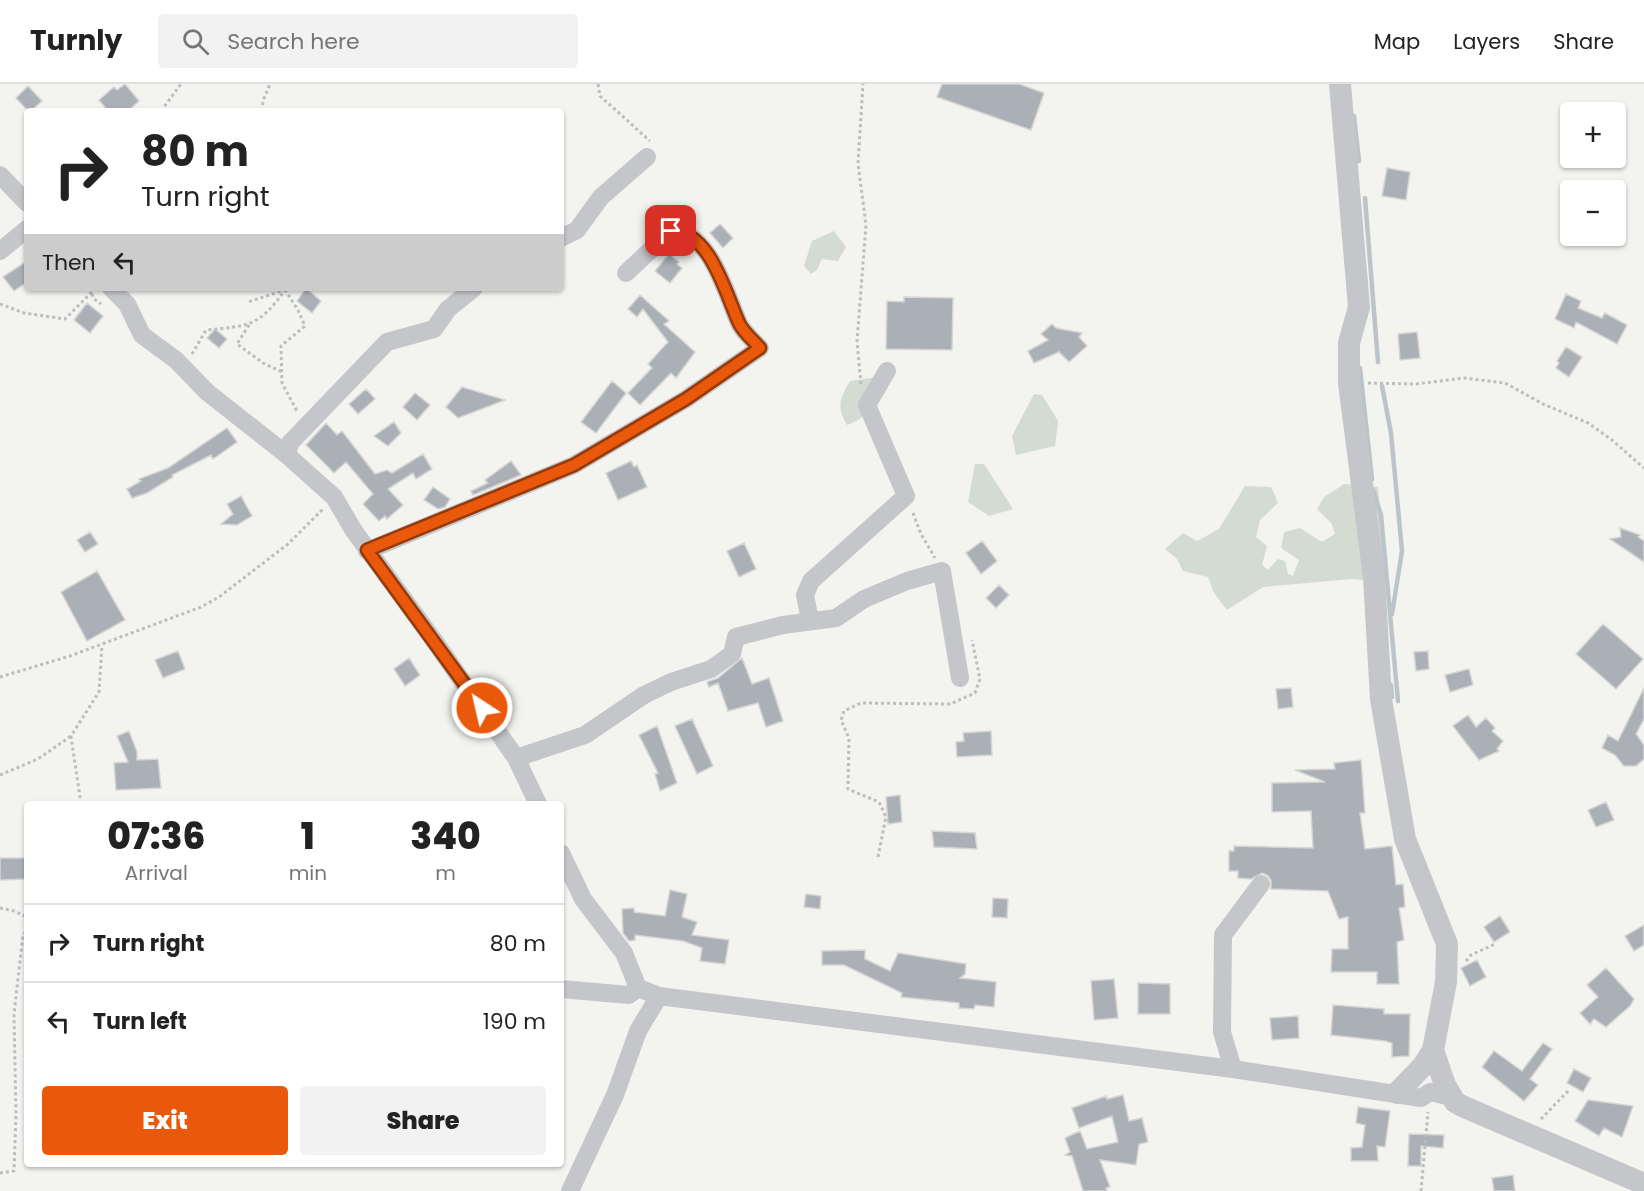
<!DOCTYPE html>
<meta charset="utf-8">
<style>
:root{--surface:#fff;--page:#f2f2f2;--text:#222;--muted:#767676;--line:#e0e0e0;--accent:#ea580c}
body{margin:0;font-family:Poppins,sans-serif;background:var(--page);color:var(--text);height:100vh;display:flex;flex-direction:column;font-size:22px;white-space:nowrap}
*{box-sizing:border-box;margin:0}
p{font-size:20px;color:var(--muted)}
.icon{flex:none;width:33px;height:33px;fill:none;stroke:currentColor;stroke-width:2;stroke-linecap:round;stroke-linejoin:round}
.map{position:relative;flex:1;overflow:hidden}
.sheet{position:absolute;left:24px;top:717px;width:540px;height:366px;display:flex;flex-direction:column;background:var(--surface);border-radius:6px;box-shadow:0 2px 4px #0004}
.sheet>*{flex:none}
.top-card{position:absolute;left:24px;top:24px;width:540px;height:183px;border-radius:6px;box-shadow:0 2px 4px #0004;background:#fff;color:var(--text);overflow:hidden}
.tools{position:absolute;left:1560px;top:18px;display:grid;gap:12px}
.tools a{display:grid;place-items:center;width:66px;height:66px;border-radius:6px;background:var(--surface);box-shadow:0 2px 4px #0004;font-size:30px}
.pin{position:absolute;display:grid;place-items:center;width:51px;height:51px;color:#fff;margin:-26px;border-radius:12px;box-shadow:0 3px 9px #0006}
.me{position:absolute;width:66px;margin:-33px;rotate:325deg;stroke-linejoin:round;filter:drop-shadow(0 0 4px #0008)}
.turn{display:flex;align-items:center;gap:21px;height:126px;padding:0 18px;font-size:27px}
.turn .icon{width:78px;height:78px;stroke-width:2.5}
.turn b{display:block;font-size:42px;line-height:51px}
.then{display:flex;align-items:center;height:57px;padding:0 18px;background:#0003;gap:12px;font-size:22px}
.eta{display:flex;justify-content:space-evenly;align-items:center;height:102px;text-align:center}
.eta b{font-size:36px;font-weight:800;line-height:42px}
.primary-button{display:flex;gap:12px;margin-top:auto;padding:12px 18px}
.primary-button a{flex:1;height:69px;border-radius:6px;background:var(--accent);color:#fff;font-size:24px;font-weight:800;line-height:69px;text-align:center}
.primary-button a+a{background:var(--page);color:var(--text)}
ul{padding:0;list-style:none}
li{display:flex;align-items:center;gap:18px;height:78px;padding:0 18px;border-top:2px solid var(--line)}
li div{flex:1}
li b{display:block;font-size:22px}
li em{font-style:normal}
header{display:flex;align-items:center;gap:36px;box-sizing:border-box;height:84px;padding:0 30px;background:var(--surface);border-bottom:2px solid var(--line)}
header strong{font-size:28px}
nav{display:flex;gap:33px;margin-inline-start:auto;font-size:21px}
.search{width:420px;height:54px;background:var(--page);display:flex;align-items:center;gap:15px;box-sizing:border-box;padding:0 21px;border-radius:6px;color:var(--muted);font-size:22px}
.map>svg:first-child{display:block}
.green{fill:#d4dbd1}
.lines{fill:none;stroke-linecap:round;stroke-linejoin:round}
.stream{stroke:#bcc4c9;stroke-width:4.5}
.building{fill:#aab0b6;stroke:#d5d5d3;stroke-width:1.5}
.path{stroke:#bbbdbf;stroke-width:3;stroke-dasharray:3 3;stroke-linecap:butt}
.minor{stroke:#c4c6ca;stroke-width:18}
.tertiary{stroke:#c4c6ca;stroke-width:22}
.route-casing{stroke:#983908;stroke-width:15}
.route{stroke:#ea580c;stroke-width:10}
</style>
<header>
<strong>Turnly</strong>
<div class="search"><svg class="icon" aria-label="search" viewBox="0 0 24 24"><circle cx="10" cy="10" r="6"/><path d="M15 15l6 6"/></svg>Search here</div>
<nav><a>Map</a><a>Layers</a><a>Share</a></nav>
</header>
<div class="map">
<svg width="1644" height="1107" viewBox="0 0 1644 1107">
<rect width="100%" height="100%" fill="#f3f4f0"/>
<path class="green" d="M834,147L846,163L838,177L822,175L817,186L811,190L804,182L812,157Z
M870,294L883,295C885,316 865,335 847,341C836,323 840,314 850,297Z
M1034,310L1042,311L1058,337L1055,362L1016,371L1012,352Z
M975,380H984L1013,425L989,432L968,418Z
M1344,400L1378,403L1387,499L1352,495L1263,503L1227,526L1214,509L1208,493L1183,487L1177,475L1165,465L1183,449L1197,457L1219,445L1245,402L1271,403L1278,419L1260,436L1256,453L1267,462L1262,481L1268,486L1278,475L1285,477L1288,490L1293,492L1299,476L1281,464L1284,448L1300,444L1322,458L1335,450L1332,440L1317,425L1324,413Z"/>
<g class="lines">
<path class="stream" d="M1354,32L1359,77
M1365,114L1378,278
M1360,284L1372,395
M1382,302L1391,349L1402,467L1392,530
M1373,406L1381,431L1398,617
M1391,601L1392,613"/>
</g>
<path class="building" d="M125,0L139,17L128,27H108L99,16L114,3L117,6Z
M942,0H1019L1044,9L1031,46L937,13Z
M28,2L42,17L31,27H28L16,14Z
M1387,84L1410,88L1406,116L1382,112Z
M720,140L733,154L723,164L710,149Z
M669,170L679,178L677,180L682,184L670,199L655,187Z
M27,177V198L14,207L3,193Z
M306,204L321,217L312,229L297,217Z
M1566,210L1581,217L1578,224L1602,234L1605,229L1627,241L1617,260L1576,238L1574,244L1555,235Z
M640,211L669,237L664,240L695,268L676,294L671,289L640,321L628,309L652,284L648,280L668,258L643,225L637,233L628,225Z
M904,213L953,214L952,266L886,265L887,217L904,218Z
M87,219L103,232L90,249L74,236Z
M1052,240L1056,244L1082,249L1079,253L1087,262L1069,278L1059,268L1034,279L1028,267L1048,256L1041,250Z
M215,245L227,255L219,264L207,254Z
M1417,248L1420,274L1400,276L1398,250Z
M1566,263L1582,273L1569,293L1556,284L1559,279L1557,277Z
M612,297L626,309L596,349L581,338Z
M462,303L505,316L458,334L446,323Z
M366,305L375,315L358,330L349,320Z
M415,309L430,321L417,336L403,323Z
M394,338L401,349L388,362L374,352Z
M326,339L337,351L342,347L375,390L387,386L392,389L423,370L432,385L416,395L413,389L388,405L403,421L387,435L385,432L379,437L363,420L373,410L346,378L334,389L306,361Z
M227,344L237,358L213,375L211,371L172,391L173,393L147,409L132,414L127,405L141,397L139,395L168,384Z
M511,377L521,391L473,411L471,407L488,399L485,396Z
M631,377L634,383L637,381L647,403L618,416L606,389Z
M433,403L450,415L445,423L438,425L424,416Z
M241,412L252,432L237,441L221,440L233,430L227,420Z
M1620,444L1640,451L1638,453L1644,457V478L1610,455L1621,453Z
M90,448L98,460L85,468L77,456Z
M982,457L997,477L981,490L966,469Z
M744,459L756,485L739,493L727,467Z
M97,487L125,536L87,557L61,508Z
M999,501L1009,511L996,524L986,514Z
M1603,540L1643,575L1616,605L1576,570Z
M178,567L185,585L163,594L155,576Z
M1428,567L1429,585L1416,587L1414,568Z
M409,574L420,591L405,602L394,585Z
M742,574L752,600L769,594L783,637L766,643L758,619L728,627L718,599L709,603L707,598L718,594Z
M1469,585L1473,601L1450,608L1445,591Z
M1291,604L1293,623L1278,625L1276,605Z
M1644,604V635L1636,650L1644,661V675L1636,682H1624L1615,671L1602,664L1608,651L1618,657Z
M1468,631L1476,643L1486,634L1495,644L1492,647L1503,657L1497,665L1499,667L1479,676L1453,642Z
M692,635L713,682L697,690L675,642Z
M657,642L677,699L660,707L655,690L658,689L639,651Z
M129,647L137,668V676L158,675L161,704L116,706L114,679L128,678L117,652Z
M991,647L992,671L957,673L956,658L964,657L963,649Z
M1361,676L1365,729H1360L1365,765L1392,762L1396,801L1403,800L1405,823L1399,824L1404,856L1397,858L1399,900H1377V888H1331L1332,865H1348V833L1339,835L1328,807L1271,805V796L1267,791L1262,789L1251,795L1238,794V787H1229V767H1234V762L1313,764L1311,727L1272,728V699L1325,698L1295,686L1335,685L1334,679Z
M900,711L902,738L888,740L886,713Z
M1606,718L1614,736L1596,743L1588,726Z
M932,747L975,749L977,765L934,763Z
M0,774H27V795L0,796Z
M670,806L687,810L682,833L697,838L692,851L729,856L725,880L700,877L702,864L683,857L635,851V856L629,857L623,849L622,825L634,824V828L665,832Z
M806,810L821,812L820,825L804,823Z
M993,814L1008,815L1007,834L992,833Z
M1500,832L1510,848L1494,858L1484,843Z
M1644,841V861L1634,867L1625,852Z
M865,866V875L890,887L898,869L966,880L965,890L960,894L996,898L994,923L975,921L974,925L959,924V919L901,913L902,909L844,881H822V867Z
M1477,876L1486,893L1470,902L1461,884Z
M1606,884L1634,915L1630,922L1606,943L1594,935L1590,940L1580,929L1598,913L1587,901Z
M1114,895L1118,934L1094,936L1091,897Z
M1138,899L1170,900V930H1138Z
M1333,921L1384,925V930H1410L1409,972L1392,973V959L1385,957L1331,951Z
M1298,932L1299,954L1272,956L1270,934Z
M1543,959L1552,965L1530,995L1538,1001L1524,1017L1482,983L1494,967L1522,987Z
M1574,985L1591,994L1583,1008L1567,999Z
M1123,1011L1129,1037L1142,1034L1148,1058L1139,1060L1136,1081L1100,1076L1110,1103L1106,1104L1107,1107H1083L1072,1072L1065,1071L1070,1068L1065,1054L1080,1047L1087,1065L1118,1058L1112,1032L1079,1044L1072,1024L1106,1012L1107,1015Z
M1588,1016L1633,1022L1622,1053L1604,1044L1599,1052L1575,1037Z
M1358,1023L1390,1027L1385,1063L1377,1062L1378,1077H1351V1064L1362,1063L1365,1041L1356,1039Z
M1409,1050L1444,1051L1443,1064L1421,1062V1082H1408Z
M1513,1091L1515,1107H1494L1492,1094Z"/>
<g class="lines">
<path class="path" d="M598,0L600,12L650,57
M161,27L181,0
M262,27L263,17L270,0
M91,204L93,214L101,220
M291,204L285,206L298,226L305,242L281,262L282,299L298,329
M0,220L24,229L65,235L92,208
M249,241L237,260L263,279L282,288
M192,270L206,246C248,242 259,243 285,206L248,218
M1368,299L1416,300L1464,294L1505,299L1543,320L1588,339L1612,356L1644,384
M861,300L857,257L866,141L858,80L863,0
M913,429L921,450L935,474
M0,593L70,572L201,523L219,513L288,460L323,425
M0,691L38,675L71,652
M81,720L71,652L99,608L102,561
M878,773L886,733L879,718L848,705L849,654L841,636L844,627L861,619L950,620L975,609L980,595L972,556
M0,824L14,827L27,833
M1466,877L1471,871L1495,860
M1541,1035L1568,1007
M0,1089L14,1087L16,1031L14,930L23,851L27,846
M1421,1107L1428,1028"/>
<path class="minor" d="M0,91L27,119
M561,154L577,146L601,113L647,73
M0,167L27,145
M111,204L127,220L142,251L176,276L207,308L287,371L334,413L354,447L433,555L516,674L538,720
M287,371L290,359L387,258L434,245L448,225L474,204
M367,467L574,381L686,315L760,264C753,256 743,248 739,239C726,210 710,146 671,147L626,189
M810,536L805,511L811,497L906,412L867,321L887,287
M516,674L585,651L644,611L671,598L711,585L732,570L736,553L783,541L836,534L864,515L907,497L942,487L960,594
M561,769L583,815L624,869L638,904L659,912L1233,985L1421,1014L1430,1008L1451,1013
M561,905L629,911L638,904
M1233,985L1222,948L1223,851L1261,800
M570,1107L615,1011L638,947L659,912"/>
<path class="tertiary" d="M1340,0L1359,223L1349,259V299L1374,493L1381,615L1405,755L1447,860L1446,898L1433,966L1445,1001L1455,1018L1462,1022L1644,1100
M1397,1009L1423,982L1433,966"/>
</g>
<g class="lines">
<g class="route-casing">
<path id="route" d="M482,624L367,466L574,381L686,315L760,264C753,256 743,248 739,239C726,211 710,146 671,147"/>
</g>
<use href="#route" class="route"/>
</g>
</svg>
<div class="tools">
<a>+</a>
<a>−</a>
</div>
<div class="pin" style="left:671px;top:147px;background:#d93025"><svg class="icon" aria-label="arrive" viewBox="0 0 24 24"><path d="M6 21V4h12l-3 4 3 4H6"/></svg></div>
<svg class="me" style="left:482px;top:624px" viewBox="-20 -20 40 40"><circle r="17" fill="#ea580c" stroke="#fff" stroke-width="3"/><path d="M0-11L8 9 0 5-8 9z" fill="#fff"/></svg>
<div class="top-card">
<div class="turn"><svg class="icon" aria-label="right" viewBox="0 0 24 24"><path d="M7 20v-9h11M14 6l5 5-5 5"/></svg><div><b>80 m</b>Turn right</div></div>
<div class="then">Then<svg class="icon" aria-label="left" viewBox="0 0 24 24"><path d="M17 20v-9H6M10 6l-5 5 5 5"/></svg></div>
</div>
<section class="sheet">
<div class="eta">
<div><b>07:36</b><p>Arrival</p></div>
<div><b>1</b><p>min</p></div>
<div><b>340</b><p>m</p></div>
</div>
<ul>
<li><svg class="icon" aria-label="right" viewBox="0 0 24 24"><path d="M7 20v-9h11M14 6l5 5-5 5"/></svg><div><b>Turn right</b></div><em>80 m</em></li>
<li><svg class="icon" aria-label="left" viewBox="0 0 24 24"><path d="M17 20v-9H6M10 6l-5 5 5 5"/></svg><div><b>Turn left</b></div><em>190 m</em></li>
</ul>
<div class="primary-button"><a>Exit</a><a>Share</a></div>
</section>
</div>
